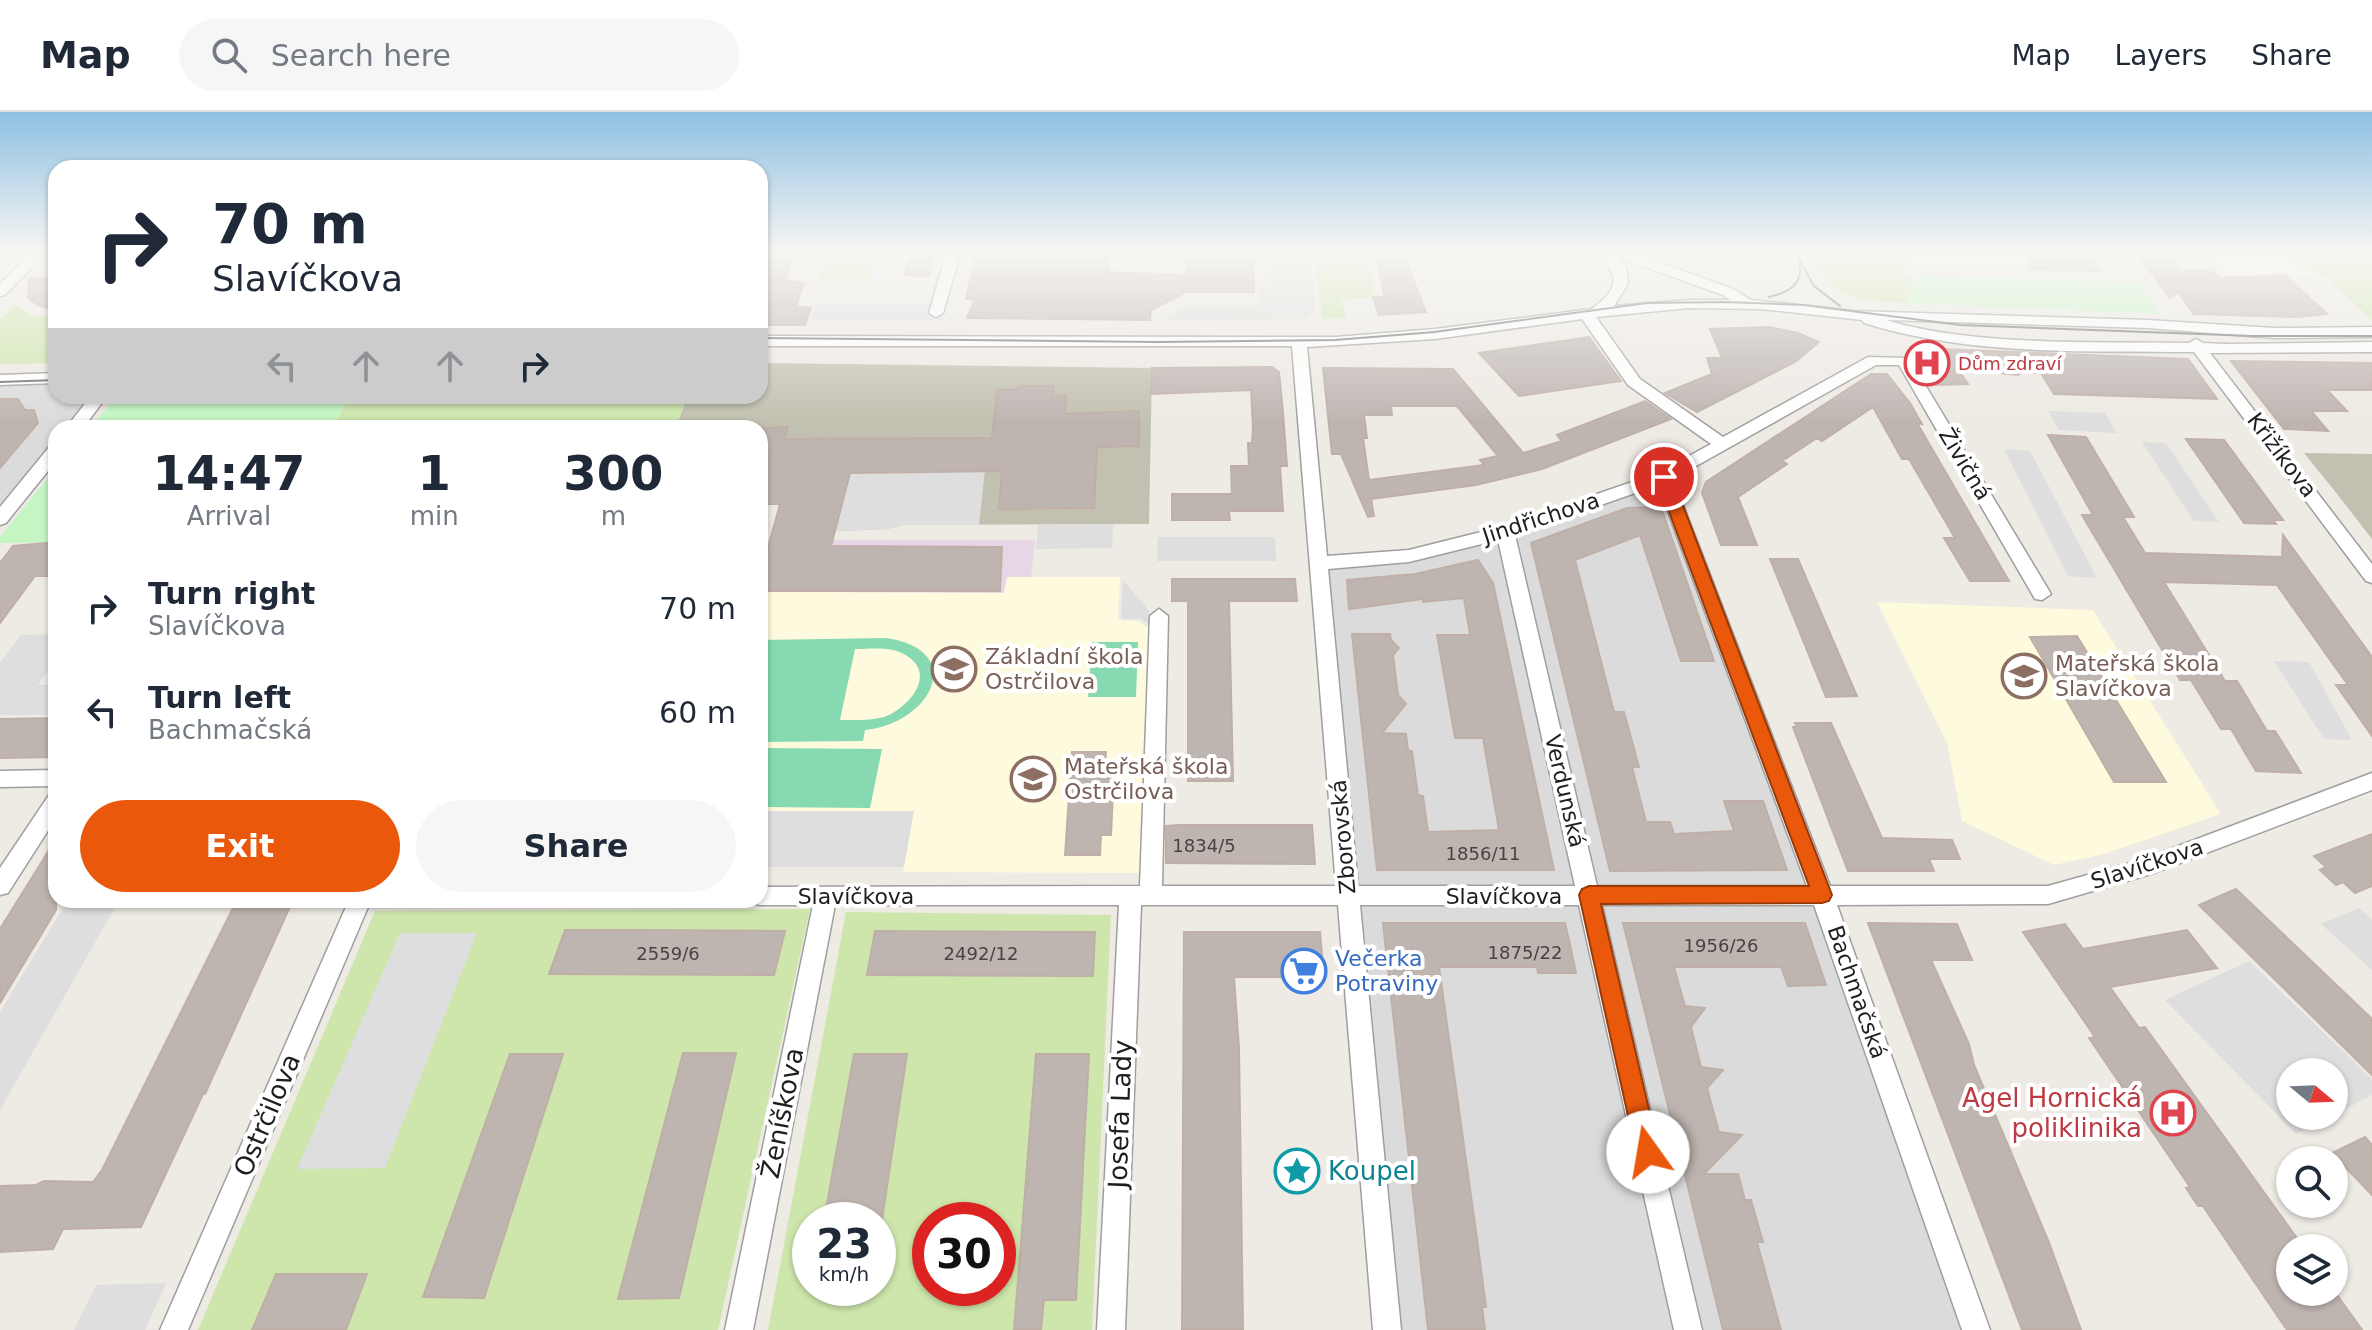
<!DOCTYPE html>
<meta charset="utf-8">
<style>
:root{--surface:#fff;--page:#f6f6f7;--text:#1f2937;--muted:#747a83;--line:#e0e1e3;--accent:#ea580c}
body{margin:0;font-family:"DejaVu Sans",sans-serif;background:var(--page);color:var(--text);height:100vh;display:flex;flex-direction:column;font-size:30px;white-space:nowrap}
*{box-sizing:border-box;margin:0}
p{font-size:26px;color:var(--muted)}
.icon{flex:none;width:44px;height:44px;fill:none;stroke:currentColor;stroke-width:2;stroke-linecap:round;stroke-linejoin:round}
.map{position:relative;flex:1;overflow:hidden}
.sheet{position:absolute;left:48px;top:308px;width:720px;height:488px;display:flex;flex-direction:column;background:var(--surface);border-radius:24px;box-shadow:0 2px 6px #0004}
.sheet>*{flex:none}
.banner{position:absolute;left:48px;top:48px;width:720px;height:244px;border-radius:24px;box-shadow:0 2px 6px #0004;background:#fff;color:var(--text);overflow:hidden}
.needle{width:52px;rotate:109deg}
.fabs{position:absolute;left:2276px;top:946px;display:grid;gap:16px}
.fabs a{display:grid;place-items:center;width:72px;height:72px;border-radius:50%;background:var(--surface);box-shadow:0 2px 6px #0004;font-size:40px}
.speed{position:absolute;left:792px;top:1090px;display:flex;gap:16px;font-size:40px;font-weight:700;text-align:center}
.speed>*{display:grid;place-content:center;width:104px;height:104px;border-radius:50%;background:var(--surface);box-shadow:0 2px 6px #0004;line-height:1}
.speed small{font-size:20px;font-weight:400}
.speed .limit{border:12px solid #d22;background:#fff;color:#111}
.pin{position:absolute;display:grid;place-items:center;width:68px;height:68px;color:#fff;margin:-34px;border:4px solid #fff;border-radius:50%;box-shadow:0 2px 8px #0007}
.me{position:absolute;width:88px;margin:-44px;rotate:347deg;stroke-linejoin:round;filter:drop-shadow(0 0 6px #0008)}
.turn{display:flex;align-items:center;gap:28px;height:168px;padding:0 32px;font-size:36px}
.turn .icon{width:104px;height:104px;stroke-width:2.5}
.turn b{display:block;font-size:56px;line-height:68px}
.lanes{display:flex;align-items:center;height:76px;padding:0 32px;background:#0003;justify-content:center;gap:40px;direction:ltr}
.lanes .off{opacity:.35}
.eta{display:flex;justify-content:space-evenly;align-items:center;height:136px;text-align:center}
.eta b{font-size:48px;font-weight:800;line-height:56px}
.button{display:flex;gap:16px;margin-top:auto;padding:16px 32px}
.button a{flex:1;height:92px;border-radius:48px;background:var(--accent);color:#fff;font-size:32px;font-weight:800;line-height:92px;text-align:center}
.button a+a{background:var(--page);color:var(--text)}
ul{padding:0;list-style:none}
li{display:flex;align-items:center;gap:24px;height:104px;padding:0 32px}
li div{flex:1}
li b{display:block;font-size:30px}
li em{font-style:normal}
header{display:flex;align-items:center;gap:48px;box-sizing:border-box;height:112px;padding:0 40px;background:var(--surface);border-bottom:2px solid var(--line)}
header strong{font-size:38px}
nav{display:flex;gap:44px;margin-inline-start:auto;font-size:28px}
.search{width:560px;height:72px;background:var(--page);display:flex;align-items:center;gap:20px;box-sizing:border-box;padding:0 28px;border-radius:44px;color:var(--muted);font-size:30px}
.map>svg:first-child{display:block}
.residential{fill:#dcdbdb}
.industrial{fill:#e7d6e5}
.education{fill:#fdfade}
.construction{fill:#c2c0b0}
.grass{fill:#cee6ac;fill-rule:evenodd}
.park{fill:#c4f6c3}
.pitch{fill:#86d9b1;fill-rule:evenodd}
.parking{fill:#dedede}
.building{fill:#beb5b1;stroke:#bfafa7;stroke-width:2;fill-rule:evenodd}
.lines{fill:none;stroke-linecap:round;stroke-linejoin:round}
.street-casing{stroke:#9f9f9f;stroke-width:3}
.street{fill:#fff;fill-rule:evenodd}
.tram{stroke:#6c6c6c;stroke-width:2}
.route{fill:#ea580c;stroke:#983908;stroke-width:2}
.labels{text-anchor:middle;dominant-baseline:central;stroke-width:8;stroke-linejoin:round;paint-order:stroke}
.far-health-label{font-size:18px;fill:#be3a42;stroke:#fff;text-anchor:start}
.number-label{font-size:18px;fill:#464443}
.street-label{font-size:22px;fill:#1e1e1e;stroke:#fff}
.education-label{font-size:22px;fill:#785e54;stroke:#fff;text-anchor:start}
.shop-label{font-size:22px;fill:#366cbe;stroke:#fff;text-anchor:start}
.near-health-label{font-size:26px;fill:#be3a42;stroke:#fff;text-anchor:end}
.near-street-label{font-size:26px;fill:#1e1e1e;stroke:#fff}
.near-culture-label{font-size:26px;fill:#0d838f;stroke:#fff;text-anchor:start}
</style>
<header>
<strong>Map</strong>
<div class="search"><svg class="icon" aria-label="search" viewBox="0 0 24 24"><circle cx="10" cy="10" r="6"/><path d="M15 15l6 6"/></svg>Search here</div>
<nav><a>Map</a><a>Layers</a><a>Share</a></nav>
</header>
<div class="map">
<svg width="2372" height="1218" viewBox="0 0 2372 1218">
<rect width="100%" height="100%" fill="#eeeae4"/>
<path class="residential" d="M56,266V284H99L74,316H56V338L0,407V268Z
M1664,365L1976,1218H1387L1320,451L1409,444Z"/>
<path class="industrial" d="M808,428H1035L1031,465H1007L1004,481L794,480Z"/>
<path class="education" d="M1906,140H2087L2094,149L2073,159L1929,154L1902,148Z
M2205,140H2274L2316,162L2229,164Z
M760,443L802,453L794,480L1004,481L1007,465H1120L1118,508L1139,509L1150,518L1144,761L903,760L913,699H760Z
M1877,490L2093,498L2221,702L2104,742L2054,753L1962,709L1947,631Z"/>
<path class="construction" d="M760,251L1152,256L1149,412L902,413L887,417L836,419L839,405H821L760,316H675L688,284H760Z
M2304,341L2372,342V427L2334,378Z"/>
<path class="grass" d="M828,140H877L869,170H818Z
M1315,140H1366L1376,185L1341,187L1346,206L1322,207Z
M1809,140H1906L1902,148L1903,162L1914,168L1906,191C1851,187 1838,192 1809,140Z
M2274,140H2372V208L2325,164L2316,162Z
M15,193L30,203L56,206V251L0,252V207Z
M351,284H688L675,316H331Z
M810,797L718,1218H198L375,799Z
M846,800L1111,803L1092,1218H768ZM810,1108H878V1176H810ZM930,1108H998V1176H930Z"/>
<path class="park" d="M1916,163L2137,170L2160,202L1906,191Z
M118,284H351L331,316H89Z
M56,356V430L0,431V425Z"/>
<path class="pitch" d="M886,526C968,538 932,611 865,618L863,629L760,630V528ZM855,537C871,537 889,534 904,542C939,561 909,596 884,605C870,609 854,608 840,608Z
M1092,530H1138L1136,585H1088Z
M763,636L882,637L870,696L760,695Z"/>
<path class="parking" d="M1245,140H1310L1315,198L1307,207L1163,208L1191,193L1259,194V177L1267,171L1265,141Z
M816,191L946,192L942,209L810,208Z
M2048,299L2105,301L2117,321L2059,318Z
M2142,330L2166,331L2219,410L2194,409Z
M2004,337L2030,339L2097,466L2068,464Z
M985,359L979,413H902L887,417L836,419L850,361Z
M1113,412L1112,436L1036,437L1038,413Z
M1158,425H1275L1276,449H1157Z
M1123,468L1150,500V513L1141,507H1121Z
M56,522V548L38,573H56V603H0V551L21,523Z
M2274,549L2309,550L2352,628L2324,627Z
M760,699H914L904,755H760Z
M68,788H119L0,998V900Z
M2359,796L2372,808V858L2321,812Z
M400,821H477L385,1056L297,1057Z
M2249,849L2372,967V983L2334,1003V960H2290V1004H2332L2296,1022L2165,888Z
M166,1171L145,1218H74L96,1173Z"/>
<path class="building" d="M764,140H790L788,146H793L786,168L804,171L796,194L811,196L805,213H760V152Z
M911,140H935L929,164L904,163Z
M2029,140H2087L2100,159L2034,158L2028,156Z
M1375,142H1403L1426,200L1379,203L1373,185H1385Z
M976,143L1108,144V160L1186,163V146L1254,147V180H1186L1151,198L1150,208L967,206L975,187H966Z
M2140,146L2172,147L2180,158H2212L2220,166L2285,163L2327,202L2298,205L2194,202L2178,180L2170,186Z
M29,166H56V198L38,193L28,186Z
M1769,215L1798,221L1819,230L1795,250L1697,300L1665,281L1712,262L1707,246H1722L1710,217Z
M1589,225L1621,269L1519,284L1479,241Z
M1914,236L2188,247L2217,287L2054,282L2041,261L2022,260L2018,263L1958,257L1968,272L1936,273Z
M2231,249L2372,251V278H2327L2347,299H2311L2328,319L2284,317Z
M1272,255L1279,260L1283,300L1287,354H1280L1283,399H1229L1230,408H1172V382H1232L1231,354H1249L1248,331H1252L1253,315L1251,278L1151,282L1152,256Z
M1323,256L1453,257L1523,341L1562,329L1557,323L1645,289L1671,307L1542,357L1476,373L1371,387L1374,404L1368,405L1341,342H1332ZM1391,294H1457L1498,344L1480,348L1484,353L1369,368L1363,326H1367L1364,303H1392Z
M1871,262H1887L1910,291L1922,312L1917,311L2009,469H1970L1944,426H1955L1909,347H1902L1873,295L1822,329L1817,326L1782,349L1787,352L1738,385L1757,433H1721L1702,381L1706,370Z
M1022,274H1053V284L1066,283L1065,302L1139,299V334L1097,335L1094,396L999,397L1002,359L850,361L831,434L1002,435L1000,479H760V443H766L780,392H760V316L788,315L784,327L992,326L997,278H1014Z
M0,287H18L25,298H34L38,311L0,356Z
M2048,323L2086,325L2134,405H2123L2145,441L2282,445L2283,423L2372,545V624L2336,573H2348L2277,473L2164,470L2225,569H2237L2267,619H2275L2301,661L2256,659L2231,617H2221L2191,568H2180L2082,403H2093Z
M2186,327L2224,328L2283,408H2273L2276,412L2244,411Z
M1661,395L1714,549H1681L1640,423L1575,448L1614,600H1624L1639,655H1632L1646,710H1670L1674,722L1734,719L1724,689H1763L1787,758L1610,759L1531,431L1627,396Z
M56,430V464H35L0,511V451L13,434Z
M1770,447H1798L1857,584L1826,585Z
M1478,448L1493,471L1554,758H1377L1352,522H1390L1391,528L1399,536L1393,543L1398,583L1406,592L1382,621L1406,622L1408,638L1412,639L1418,683L1423,684L1428,720L1499,718L1483,626H1455L1437,523H1470L1464,486L1423,490V487L1349,497L1347,468L1415,462Z
M1172,467H1295L1297,489H1229L1233,669H1188V489H1172Z
M2077,524L2166,670H2114L2030,525Z
M56,606V645L0,646V607Z
M1795,611H1831L1882,726L1952,728L1960,747H1929L1934,759H1848L1793,615H1797Z
M1072,640H1106L1105,658H1114L1111,723H1101L1100,743H1065Z
M1179,713H1312L1315,752L1166,751V714Z
M2372,722V774L2355,781L2343,770L2336,773L2320,758L2326,755L2314,744Z
M56,727V798L0,891V817Z
M2236,777L2372,907V963L2199,793Z
M237,788H293L205,982H203L141,1115L63,1117L53,1137L0,1140V1074L36,1073L44,1069L93,1070L102,1058Z
M1383,811H1565L1569,828L1576,861H1538L1537,855H1439L1477,1127L1486,1195H1482L1485,1218H1428Z
M1623,811H1805L1826,873L1788,874L1781,855H1674L1685,894L1705,896L1691,915L1701,955L1723,958L1707,976L1719,1020L1742,1023L1704,1062H1738L1745,1088H1751L1763,1130H1757L1781,1218H1723Z
M1868,811L1957,812L1972,848H1931L1969,932L1974,953L2048,1128L2081,1218H2022Z
M2065,812L2083,837L2187,818L2217,856L2110,875L2139,916L2145,915L2304,1136H2290V1180H2335L2362,1218H2287L2203,1094H2198L2186,1076L2190,1075L2089,926L2095,925L2023,820Z
M565,818H638L785,819L774,863L549,862Z
M875,819L1095,820L1093,864L867,863Z
M1184,820H1320L1324,865H1234L1239,936L1243,1218H1182Z
M683,941H736L679,1186L618,1187Z
M510,942H563L484,1186L423,1185Z
M854,942H907L882,1108H824Z
M1036,942H1089L1076,1188H1044L1041,1218H1014Z
M2365,1025L2372,1033V1083L2332,1041Z
M276,1162H367L346,1218H252Z"/>
<g class="lines">
<g class="street-casing">
<path id="street" d="M32,140H47L5,183L0,184V172Z
M947,140H961L943,201L936,205L929,201Z
M1599,140H1631L1733,177L1751,188L1854,199L2148,208L2274,216L2372,215V225L2274,226L2148,216L1886,208C1974,235 2096,229 2189,231L2196,227L2203,231L2226,232L2372,230V240L2210,241L2372,452V471L2366,469L2194,240C2085,239 1969,244 1864,211L1862,208L1761,197L1689,196L1596,205L1640,267L1723,325L1868,245L1909,246L2051,482L2042,488L2035,487L1899,253H1876L1673,367L1830,774H2048L2141,748L2372,661V678L2151,762L2048,792L1837,793L1990,1218H1962L1814,793H1602L1702,1218H1674L1579,793H1360L1401,1218H1373L1338,793H1141L1125,1218H1097L1119,793H835L753,1218H725L813,793H760L752,791L751,788H760V775L1140,774L1150,504L1159,497L1168,504L1162,774H1336L1292,234H760V224L1336,225L1435,217L1592,197C1618,176 1621,168 1599,140ZM1618,145L1723,183L1730,188H1689L1614,194L1628,172L1626,156ZM1582,207L1628,273L1711,332L1658,361L1501,415L1409,438L1327,444L1307,235L1435,227ZM1658,373L1807,774H1597L1515,423ZM1498,428L1575,774H1358L1328,457L1409,450Z
M56,261V271L0,273V263Z
M91,284H107L83,316H66Z
M56,333V349L6,411L0,413V395L50,334Z
M56,658V674L0,675V659Z
M56,681V706L8,781L0,783V756L49,683Z
M349,788H371L188,1218H160Z"/>
</g>
<use href="#street" class="street"/>
<path class="tram" d="M1795,140L1814,174L1840,194
M1769,185C1789,180 1803,173 1800,150
M760,226L1157,230L1335,228L1434,220L1647,191L1725,190L1804,193L1960,213L2253,224H2372
M0,270L56,268"/>
</g>
<linearGradient id="sky" x2="0" y2="1"><stop stop-color="#8ec0e2"/><stop offset="0.45" stop-color="#f7f6f3"/><stop offset="1" stop-color="#f7f6f3" stop-opacity="0"/></linearGradient>
<rect width="2372" height="311" fill="url(#sky)"/>
<path class="route" d="M1664,360L1672,365L1832,783L1829,789L1822,791L1601,792L1659,1040L1656,1048L1648,1051L1640,1048L1636,1040L1579,783L1582,777L1589,774H1809L1656,365Z"/>
<defs>
<g id="hospital-ring" transform="scale(2.3)"><circle r="9.5" fill="#fff" stroke="#e0444e" stroke-width="1.5"/><path d="M-5-5h3v3.5h4V-5h3V5h-3V1.5h-4V5h-3Z" fill="#e0444e"/></g>
<g id="school-ring" transform="scale(2.3)"><circle r="9.5" fill="#fff" stroke="#8d6e63" stroke-width="1.5"/><path d="M0-5L7-2L0 1L-7-2ZM-4 1L0 2.5L4 1V4Q0 6-4 4Z" fill="#8d6e63"/></g>
<g id="supermarket-ring" transform="scale(2.3)"><circle r="9.5" fill="#fff" stroke="#3f7fe0" stroke-width="1.5"/><path d="M-6-5.5h2.5l.6 2H6L4.5 2H-2.5L-4.4-4H-6ZM-1.5 3.2a1.3 1.3 0 1 0 .1 0ZM3 3.2a1.3 1.3 0 1 0 .1 0Z" fill="#3f7fe0"/></g>
<g id="sight-ring" transform="scale(2.3)"><circle r="9.5" fill="#fff" stroke="#0f9aa8" stroke-width="1.5"/><path d="M0-6L1.8-2.2L6-1.7L2.9 1.2L3.7 5.4L0 3.3L-3.7 5.4L-2.9 1.2L-6-1.7L-1.8-2.2Z" fill="#0f9aa8"/></g>
</defs>
<g fill-rule="evenodd">
<use href="#hospital-ring" x="1927" y="251"/>
<use href="#school-ring" x="954" y="557"/>
<use href="#school-ring" x="2024" y="564"/>
<use href="#school-ring" x="1033" y="667"/>
<use href="#supermarket-ring" x="1304" y="859"/>
<use href="#hospital-ring" x="2173" y="1001"/>
<use href="#sight-ring" x="1297" y="1059"/>
</g>
<g class="labels">
<g class="far-health-label">
<text x="1958" y="251">Dům zdraví</text>
</g>
<g class="number-label">
<text x="1204" y="733">1834/5</text>
<text x="1483" y="741">1856/11</text>
<text x="1721" y="833">1956/26</text>
<text x="1525" y="840">1875/22</text>
<text x="668" y="841">2559/6</text>
<text x="981" y="841">2492/12</text>
</g>
<g class="street-label">
<text transform="translate(2282 343) rotate(53)">Křižíkova</text>
<text transform="translate(1965 352) rotate(59)">Živičná</text>
<text transform="translate(1541 406) rotate(-18)">Jindřichova</text>
<text transform="translate(1565 679) rotate(77)">Verdunská</text>
<text transform="translate(1343 725) rotate(-95)">Zborovská</text>
<text transform="translate(2147 752) rotate(-18)">Slavíčkova</text>
<text x="856" y="784">Slavíčkova</text>
<text x="1504" y="784">Slavíčkova</text>
<text transform="translate(1857 880) rotate(71)">Bachmačská</text>
</g>
<g class="education-label">
<text x="985" y="544">Základní škola<tspan x="985" dy="25">Ostrčilova</tspan></text>
<text x="2055" y="551">Mateřská škola<tspan x="2055" dy="25">Slavíčkova</tspan></text>
<text x="1064" y="654">Mateřská škola<tspan x="1064" dy="25">Ostrčilova</tspan></text>
</g>
<g class="shop-label">
<text x="1335" y="846">Večerka<tspan x="1335" dy="25">Potraviny</tspan></text>
</g>
<g class="near-health-label">
<text x="2142" y="986">Agel Hornická<tspan x="2142" dy="30">poliklinika</tspan></text>
</g>
<g class="near-street-label">
<text transform="translate(782 1001) rotate(-79)">Ženíškova</text>
<text transform="translate(1120 1002) rotate(-88)">Josefa Lady</text>
<text transform="translate(267 1003) rotate(-67)">Ostrčilova</text>
</g>
<g class="near-culture-label">
<text x="1328" y="1059">Koupel</text>
</g>
</g>
</svg>
<div class="fabs">
<a><svg class="needle" viewBox="-14 -14 28 28"><path d="M0-13l5 13h-10z" fill="#e53935"/><path d="M0 13l5-13h-10z" fill="#747a83"/></svg></a>
<a><svg class="icon" aria-label="search" viewBox="0 0 24 24"><circle cx="10" cy="10" r="6"/><path d="M15 15l6 6"/></svg></a>
<a><svg class="icon" aria-label="layers" viewBox="0 0 24 24"><path d="M12 4l9 5-9 5-9-5zM3 14l9 5 9-5"/></svg></a>
</div>
<div class="speed"><div>23<small>km/h</small></div><div class="limit">30</div></div>
<div class="pin" style="left:1664px;top:365px;background:#d93025"><svg class="icon" aria-label="arrive" viewBox="0 0 24 24"><path d="M6 21V4h12l-3 4 3 4H6"/></svg></div>
<svg class="me" style="left:1648px;top:1040px" viewBox="-20 -20 40 40"><circle r="19" fill="#fff"/><path d="M0-13L10 11 0 6-10 11z" fill="#ea580c"/></svg>
<div class="banner">
<div class="turn"><svg class="icon" aria-label="right" viewBox="0 0 24 24"><path d="M7 20v-9h11M14 6l5 5-5 5"/></svg><div><b>70 m</b>Slavíčkova</div></div>
<div class="lanes"><svg class="icon off" aria-label="left" viewBox="0 0 24 24"><path d="M17 20v-9H6M10 6l-5 5 5 5"/></svg><svg class="icon off" aria-label="ahead" viewBox="0 0 24 24"><path d="M12 20V5M6 11l6-6 6 6"/></svg><svg class="icon off" aria-label="ahead" viewBox="0 0 24 24"><path d="M12 20V5M6 11l6-6 6 6"/></svg><svg class="icon" aria-label="right" viewBox="0 0 24 24"><path d="M7 20v-9h11M14 6l5 5-5 5"/></svg></div>
</div>
<section class="sheet">
<div class="eta">
<div><b>14:47</b><p>Arrival</p></div>
<div><b>1</b><p>min</p></div>
<div><b>300</b><p>m</p></div>
</div>
<ul>
<li><svg class="icon" aria-label="right" viewBox="0 0 24 24"><path d="M7 20v-9h11M14 6l5 5-5 5"/></svg><div><b>Turn right</b><p>Slavíčkova</p></div><em>70 m</em></li>
<li><svg class="icon" aria-label="left" viewBox="0 0 24 24"><path d="M17 20v-9H6M10 6l-5 5 5 5"/></svg><div><b>Turn left</b><p>Bachmačská</p></div><em>60 m</em></li>
</ul>
<div class="button"><a>Exit</a><a>Share</a></div>
</section>
</div>
